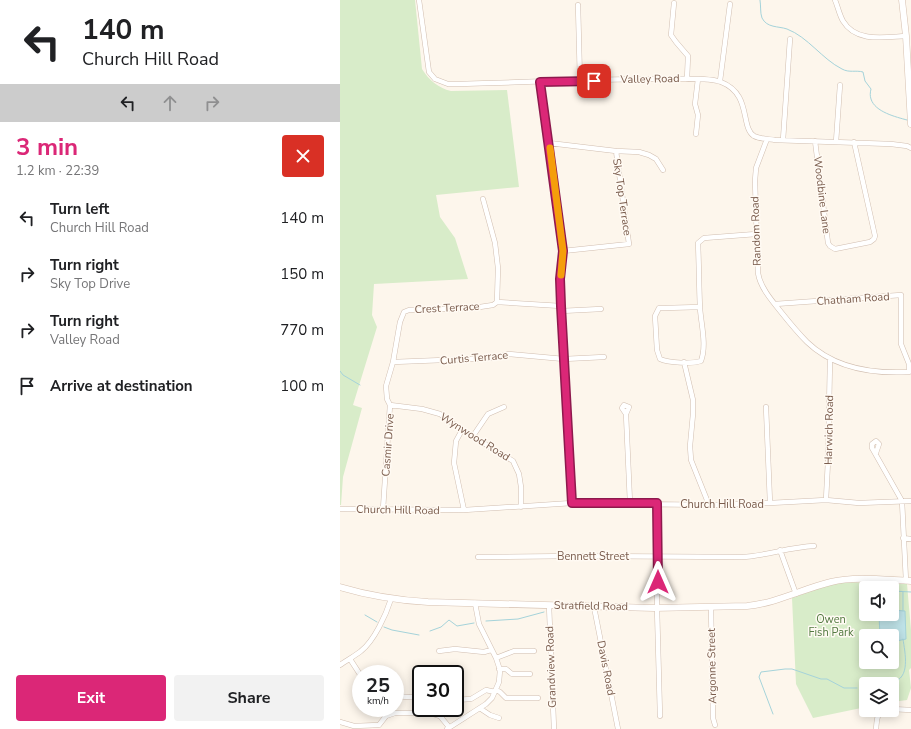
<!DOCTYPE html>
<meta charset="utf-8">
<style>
:root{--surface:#fff;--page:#f2f2f2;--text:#202124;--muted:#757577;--accent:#db2777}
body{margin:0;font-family:"Nunito Sans",sans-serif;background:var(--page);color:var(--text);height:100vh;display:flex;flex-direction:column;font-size:15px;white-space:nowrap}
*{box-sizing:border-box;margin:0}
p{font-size:13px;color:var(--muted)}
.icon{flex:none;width:22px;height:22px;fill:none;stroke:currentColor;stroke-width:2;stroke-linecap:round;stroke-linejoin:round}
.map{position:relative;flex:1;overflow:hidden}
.panel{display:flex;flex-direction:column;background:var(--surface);width:340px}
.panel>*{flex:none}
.top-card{background:#fff;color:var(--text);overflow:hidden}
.fabs{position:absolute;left:519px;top:581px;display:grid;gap:8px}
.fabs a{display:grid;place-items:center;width:40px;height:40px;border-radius:4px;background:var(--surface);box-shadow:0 2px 10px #0003;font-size:20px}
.speed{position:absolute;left:12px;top:665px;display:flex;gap:8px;font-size:20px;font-weight:700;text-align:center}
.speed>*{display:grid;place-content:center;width:52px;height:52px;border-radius:50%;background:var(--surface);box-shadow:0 2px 10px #0003;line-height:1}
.speed small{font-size:10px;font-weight:400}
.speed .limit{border:2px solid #111;border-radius:6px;background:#fff;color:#111}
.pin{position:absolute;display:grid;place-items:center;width:34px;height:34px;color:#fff;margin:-17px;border-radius:8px;box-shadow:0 2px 6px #0006}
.me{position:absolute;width:44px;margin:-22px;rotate:0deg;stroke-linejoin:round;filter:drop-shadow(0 0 3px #0008)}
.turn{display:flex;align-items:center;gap:14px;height:84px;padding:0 16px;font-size:18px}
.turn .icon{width:52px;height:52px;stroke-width:2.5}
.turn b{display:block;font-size:28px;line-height:34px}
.lanes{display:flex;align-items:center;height:38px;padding:0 16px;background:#0003;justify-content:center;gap:20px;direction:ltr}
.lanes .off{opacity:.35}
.round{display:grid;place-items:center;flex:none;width:42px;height:42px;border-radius:4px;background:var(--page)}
.overview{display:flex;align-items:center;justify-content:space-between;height:68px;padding:0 16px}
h1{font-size:24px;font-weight:700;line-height:30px;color:var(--accent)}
.button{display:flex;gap:8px;margin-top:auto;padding:8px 16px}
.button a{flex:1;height:46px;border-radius:4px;background:var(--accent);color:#fff;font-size:16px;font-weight:700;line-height:46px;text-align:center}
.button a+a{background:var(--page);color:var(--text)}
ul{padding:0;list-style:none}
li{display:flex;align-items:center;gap:12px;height:56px;padding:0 16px}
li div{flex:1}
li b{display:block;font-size:15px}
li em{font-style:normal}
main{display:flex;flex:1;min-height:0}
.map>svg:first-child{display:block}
.green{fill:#d8ecc9;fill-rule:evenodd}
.water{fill:#bfe3e8;stroke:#a5d3da}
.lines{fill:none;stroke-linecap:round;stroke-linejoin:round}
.stream{stroke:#a5d3da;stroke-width:1}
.minor-casing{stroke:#d1beb0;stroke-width:5.5}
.secondary-casing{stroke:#d6c0b0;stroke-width:7}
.minor{stroke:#fff;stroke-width:4.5}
.secondary{stroke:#fff;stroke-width:6}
.route-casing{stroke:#8e194d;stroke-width:10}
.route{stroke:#db2777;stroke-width:7}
.slow{stroke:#f59e0b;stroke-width:7}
.labels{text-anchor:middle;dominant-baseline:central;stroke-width:3;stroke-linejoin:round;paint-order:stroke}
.street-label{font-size:11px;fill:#7a5c4d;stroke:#fffaf3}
.park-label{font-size:11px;fill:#537a41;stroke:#fffaf3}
</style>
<main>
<section class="panel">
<div class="top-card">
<div class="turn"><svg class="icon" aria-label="left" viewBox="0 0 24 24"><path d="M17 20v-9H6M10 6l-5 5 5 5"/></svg><div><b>140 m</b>Church Hill Road</div></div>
<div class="lanes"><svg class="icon" aria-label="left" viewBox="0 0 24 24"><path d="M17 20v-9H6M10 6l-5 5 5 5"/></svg><svg class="icon off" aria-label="ahead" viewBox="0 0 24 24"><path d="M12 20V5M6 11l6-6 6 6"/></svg><svg class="icon off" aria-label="right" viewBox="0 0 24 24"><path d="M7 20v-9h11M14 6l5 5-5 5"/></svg></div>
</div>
<div class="overview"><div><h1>3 min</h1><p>1.2 km · 22:39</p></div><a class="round" style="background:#d93025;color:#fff"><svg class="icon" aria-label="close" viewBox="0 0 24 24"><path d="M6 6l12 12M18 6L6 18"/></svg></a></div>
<ul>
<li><svg class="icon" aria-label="left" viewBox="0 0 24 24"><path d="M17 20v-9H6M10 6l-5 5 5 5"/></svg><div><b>Turn left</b><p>Church Hill Road</p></div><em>140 m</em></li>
<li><svg class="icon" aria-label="right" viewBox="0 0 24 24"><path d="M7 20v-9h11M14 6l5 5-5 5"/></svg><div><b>Turn right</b><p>Sky Top Drive</p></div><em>150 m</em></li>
<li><svg class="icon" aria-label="right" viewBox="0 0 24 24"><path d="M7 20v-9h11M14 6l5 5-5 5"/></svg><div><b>Turn right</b><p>Valley Road</p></div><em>770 m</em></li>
<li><svg class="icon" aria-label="arrive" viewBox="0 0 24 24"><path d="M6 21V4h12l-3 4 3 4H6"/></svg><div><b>Arrive at destination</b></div><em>100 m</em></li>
</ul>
<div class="button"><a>Exit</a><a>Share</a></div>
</section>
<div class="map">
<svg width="571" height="729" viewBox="0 0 571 729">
<rect width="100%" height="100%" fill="#fdf6ec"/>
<path class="green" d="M0,0H75L82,69C89,80 98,88 111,91L167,90L179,187L96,195L100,217L115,238L128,279L34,284L32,315L37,327L13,405L22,408L3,477L1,505H0Z
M504,582L567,584L571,630V668L569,670L571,688L567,700L552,702V684H526V707L473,718L456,684L452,598L493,583ZM526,588H552V614H526ZM526,636H552V662H526Z"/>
<path class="water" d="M552,610L565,611L566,639L552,642V636H540L539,615L552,614Z"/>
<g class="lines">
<path class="stream" d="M420,0C421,5 420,13 422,18C427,28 438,26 447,29C468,37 482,59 502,69C509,73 516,70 523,72L525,81L531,89C530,93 530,96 531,99C535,112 556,117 567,120
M0,371L3,375L20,385
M552,591L571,592
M563,592V611
M25,615L37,622
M146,621L178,619L204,612
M44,627L52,630L79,635
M90,631L101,627L109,620L117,626L134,623
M527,684C536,682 544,683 552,682C571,679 565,653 563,639
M521,687L526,685
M552,692L556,682
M433,714L419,677L421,672L445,669H452L481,679H487L504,688H517"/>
<g class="minor-casing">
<path id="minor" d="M79,0L89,72L95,79L108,84C181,83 254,78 327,79C341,79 369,77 381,82C412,94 400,127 414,136C420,139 428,139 435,140L551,144L567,146L571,148
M495,0C498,7 499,14 503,21C516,43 545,37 566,36
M334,3L331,35L336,42L348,56L347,79
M238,5L240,81
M380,81L390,4
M200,82L223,251L220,279L221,311L232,503
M356,134L358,115L355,104L358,79
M427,139L416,168L415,181L418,273C420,287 432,301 441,312C449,322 458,333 467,342C495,369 533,374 569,372V364L561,344V295L435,304
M443,140L450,39
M475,141L488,243L490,246L495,249L530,242L534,239L535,236L514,142
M496,142L500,85
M209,143L276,151L299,152L309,155L316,159L323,170
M143,199L155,243L158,268L157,302
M223,251L289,244L276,151
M360,307L325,308H319L315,316L317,350L320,359C329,363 352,364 361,361C367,345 361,324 360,308C359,287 359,265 358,243L364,238L416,234
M221,311L261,309
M53,362L154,358L169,354L224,359L264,357
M344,362L353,400V414L350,446L351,460L369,505
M50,405L82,409L100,414L122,430L173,461L179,474L181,487V507
M426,407L430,503
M286,414L289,407L284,405L282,408L286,414L290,503
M122,430L116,441L114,463L124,510
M133,436L148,414L164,407
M536,453L539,444L536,441L532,444V448L562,501L566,581
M486,500L488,461L490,360
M317,503V608L320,716
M0,509L124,510L232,503L369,505L430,503L486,500L519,503L571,501
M43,509L50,405L47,399L46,386L53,362L60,322L64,312L69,310L133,308L153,305L157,302L221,306
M563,538L571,539
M440,550L456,594
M138,557L236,556L402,557C426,556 449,547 474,546
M209,605L214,729
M254,607L278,729
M371,607L373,718L375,725
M99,651L115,649L144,652L151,650
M156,658L174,651H194
M10,659L21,676
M0,665C7,660 15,656 21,651C34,641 46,615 51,599
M159,669H166L172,674H190
M156,690L160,692L166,698H198
M55,696L81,698
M115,700L131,699L146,690L155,692
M141,709L150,715L159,718
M552,709L571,710
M0,722L14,726L39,725L46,716L55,713H90L100,716L109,727
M107,729L146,704L152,698L159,682L160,670L156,658L139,624L135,603
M536,729C537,721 536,714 544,710"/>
</g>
<g class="secondary-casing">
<path id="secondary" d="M562,0L566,36L571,124
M0,587C30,596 57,600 88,602L314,608L407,606C437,603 462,589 491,582C515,576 546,580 571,581"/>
</g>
<use href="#minor" class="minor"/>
<use href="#secondary" class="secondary"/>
</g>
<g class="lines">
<g class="route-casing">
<path id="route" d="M254,81L200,82L223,251L220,279L221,306L232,503H317L318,582"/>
</g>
<use href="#route" class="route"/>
<path class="slow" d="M210,148L223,251L221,275"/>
</g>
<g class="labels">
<g class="street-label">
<text transform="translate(310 79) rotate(-1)">Valley Road</text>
<text transform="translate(482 195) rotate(83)">Woodbine Lane</text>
<text transform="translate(282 197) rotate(82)">Sky Top Terrace</text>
<text transform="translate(416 231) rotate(-92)">Random Road</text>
<text transform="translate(513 299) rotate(-4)">Chatham Road</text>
<text transform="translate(107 308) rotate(-3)">Crest Terrace</text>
<text transform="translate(134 358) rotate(-5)">Curtis Terrace</text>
<text transform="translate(489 430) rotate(-89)">Harwich Road</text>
<text transform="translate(135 437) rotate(32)">Wynwood Road</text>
<text transform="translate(48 445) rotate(-86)">Casmir Drive</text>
<text x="382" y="504">Church Hill Road</text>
<text transform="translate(58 510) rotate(1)">Church Hill Road</text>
<text x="253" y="556">Bennett Street</text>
<text transform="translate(251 606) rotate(1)">Stratfield Road</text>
<text transform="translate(372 666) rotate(-91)">Argonne Street</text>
<text transform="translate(211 667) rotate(-92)">Grandview Road</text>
<text transform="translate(266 668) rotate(79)">Davis Road</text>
</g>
<g class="park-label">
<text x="491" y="619">Owen<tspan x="491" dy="13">Fish Park</tspan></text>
</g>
</g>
</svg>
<div class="fabs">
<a><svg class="icon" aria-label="sound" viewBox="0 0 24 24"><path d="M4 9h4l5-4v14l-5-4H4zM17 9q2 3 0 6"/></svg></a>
<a><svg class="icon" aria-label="search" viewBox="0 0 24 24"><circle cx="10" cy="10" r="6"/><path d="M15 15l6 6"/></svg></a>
<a><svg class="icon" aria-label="layers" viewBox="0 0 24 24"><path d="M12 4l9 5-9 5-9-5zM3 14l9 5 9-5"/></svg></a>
</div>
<div class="speed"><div>25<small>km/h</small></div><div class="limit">30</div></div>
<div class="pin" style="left:254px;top:81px;background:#d93025"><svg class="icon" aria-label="arrive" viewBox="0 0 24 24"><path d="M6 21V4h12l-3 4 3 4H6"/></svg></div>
<svg class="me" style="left:318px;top:582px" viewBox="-20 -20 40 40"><path d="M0-17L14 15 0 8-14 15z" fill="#db2777" stroke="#fff" stroke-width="4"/></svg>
</div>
</main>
